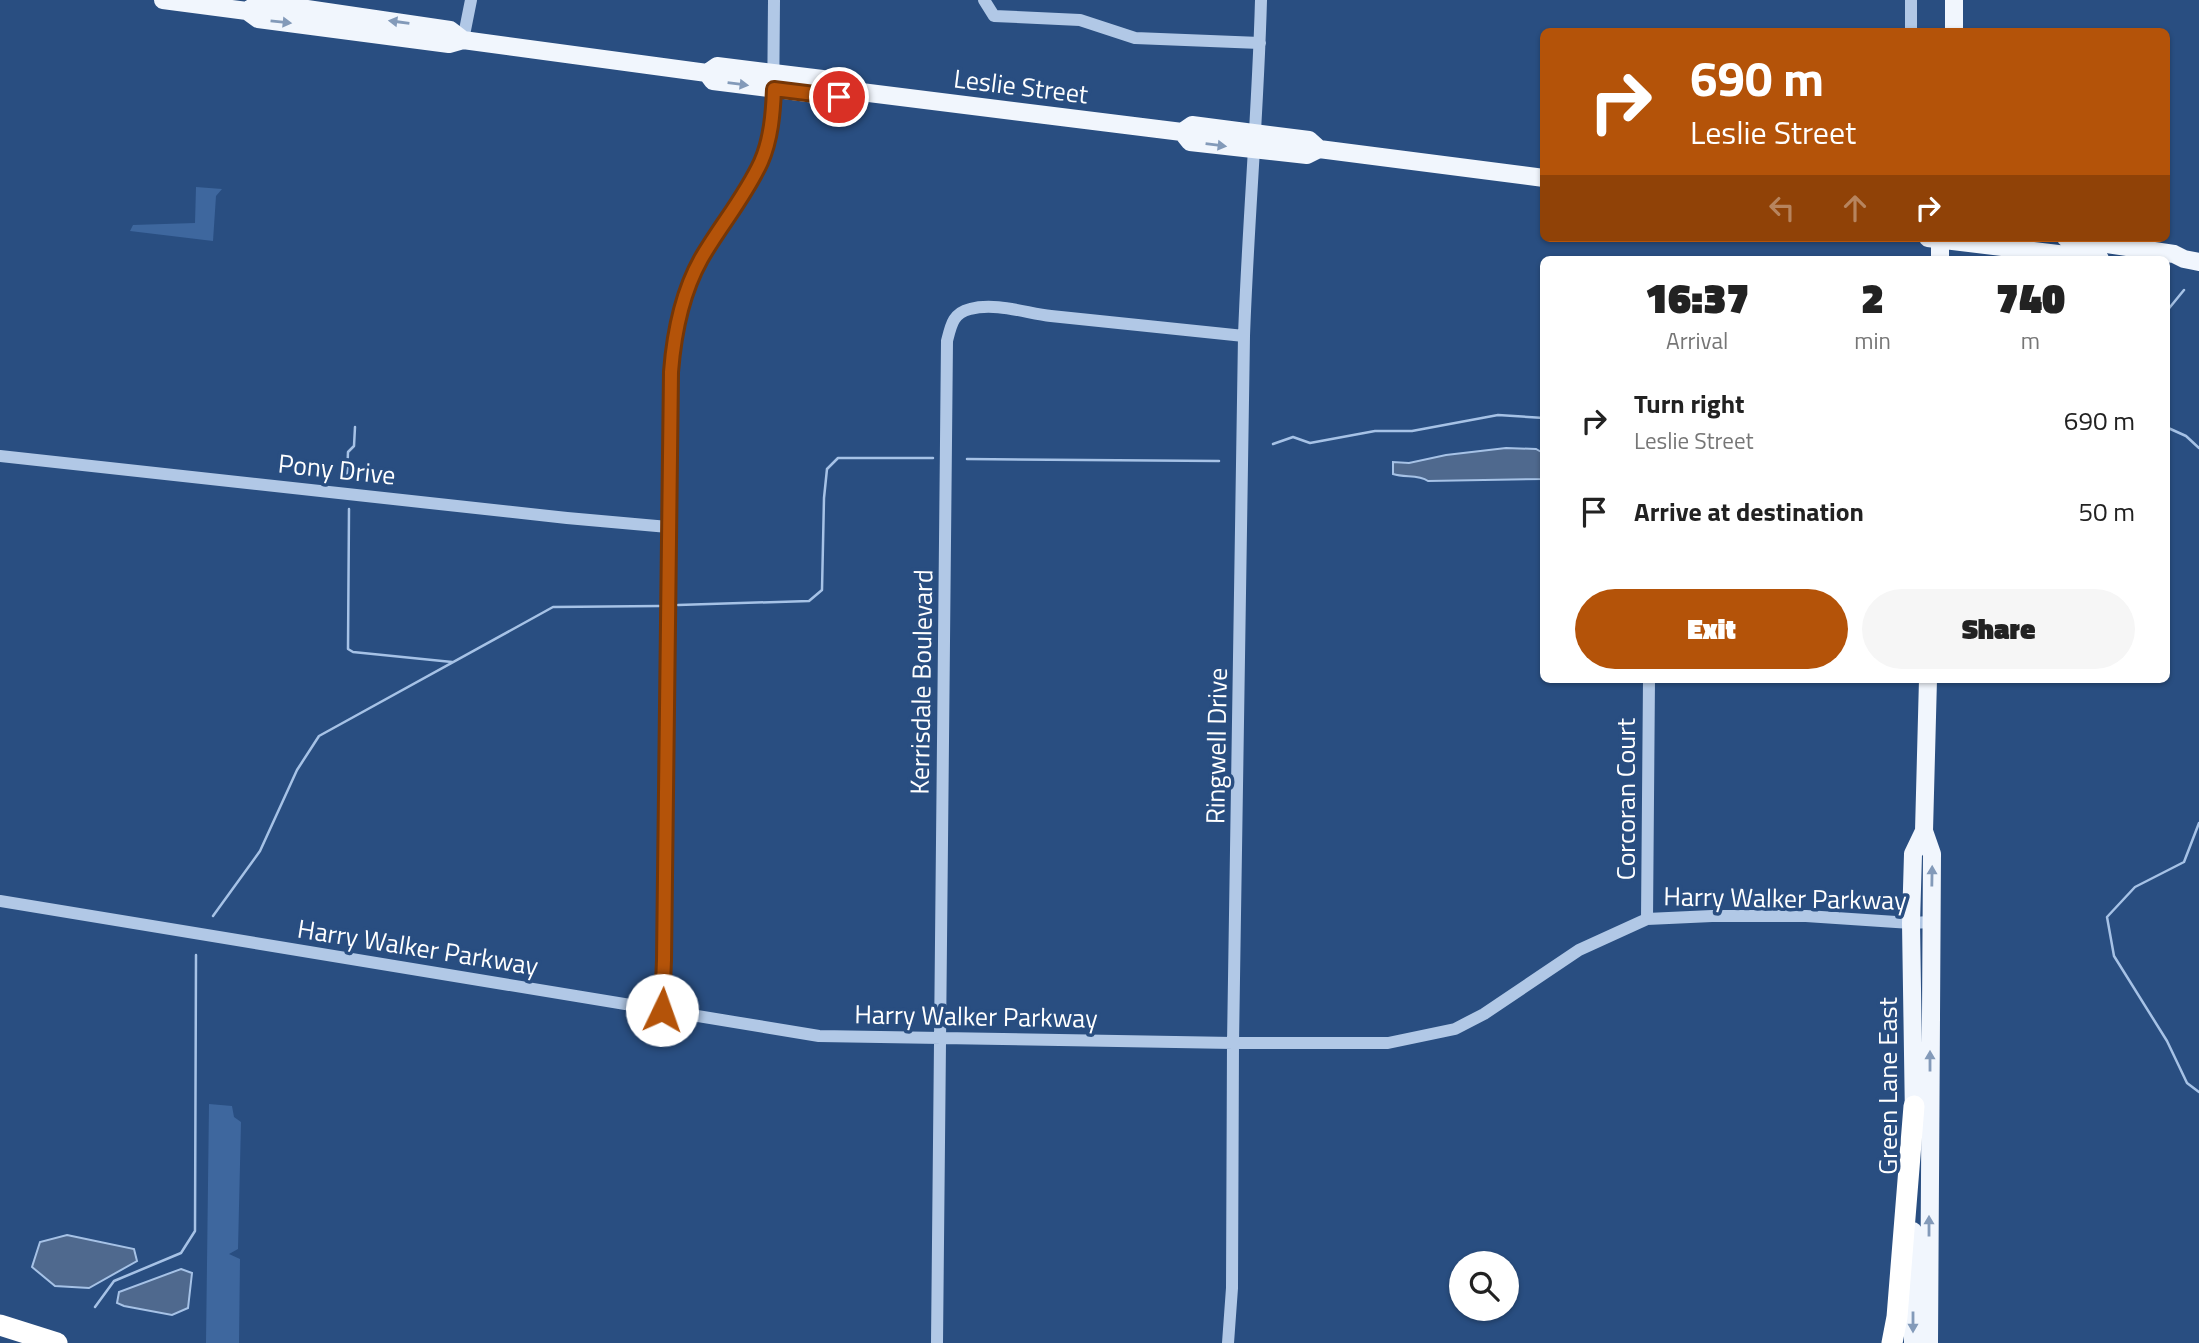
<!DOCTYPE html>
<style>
:root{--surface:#fff;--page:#f6f6f6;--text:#222;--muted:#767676;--accent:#b45309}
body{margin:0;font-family:"Titillium Web",sans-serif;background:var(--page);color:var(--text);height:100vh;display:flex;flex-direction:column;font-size:26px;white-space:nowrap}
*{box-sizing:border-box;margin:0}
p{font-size:23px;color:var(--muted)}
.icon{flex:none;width:38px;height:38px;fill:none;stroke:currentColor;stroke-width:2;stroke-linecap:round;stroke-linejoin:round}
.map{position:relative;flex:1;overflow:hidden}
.side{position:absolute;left:1540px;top:256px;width:630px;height:427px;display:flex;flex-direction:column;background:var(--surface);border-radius:10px;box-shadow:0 2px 5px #0004}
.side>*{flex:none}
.hud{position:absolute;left:1540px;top:28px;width:630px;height:214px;border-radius:10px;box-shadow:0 2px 5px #0004;background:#b45309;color:#fff;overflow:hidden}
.buttons{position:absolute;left:1449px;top:1251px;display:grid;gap:14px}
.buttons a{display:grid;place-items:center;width:70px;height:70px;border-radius:50%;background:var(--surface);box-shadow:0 2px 5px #0004;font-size:35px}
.pin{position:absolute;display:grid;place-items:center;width:60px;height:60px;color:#fff;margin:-30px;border:4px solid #fff;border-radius:50%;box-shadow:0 2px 7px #0007}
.me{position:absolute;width:77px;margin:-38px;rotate:3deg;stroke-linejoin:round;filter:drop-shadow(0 0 5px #0008)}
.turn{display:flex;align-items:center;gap:24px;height:147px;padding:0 35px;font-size:32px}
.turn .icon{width:91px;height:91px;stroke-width:2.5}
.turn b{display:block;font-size:49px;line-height:60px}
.lanes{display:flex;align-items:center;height:66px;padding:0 35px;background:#0003;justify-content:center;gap:35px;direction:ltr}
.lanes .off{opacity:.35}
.eta{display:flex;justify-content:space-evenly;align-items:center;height:119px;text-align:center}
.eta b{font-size:42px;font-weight:800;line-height:49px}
.cta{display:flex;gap:14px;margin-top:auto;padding:14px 35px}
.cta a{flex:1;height:80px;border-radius:42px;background:var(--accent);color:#fff;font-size:28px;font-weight:800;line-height:80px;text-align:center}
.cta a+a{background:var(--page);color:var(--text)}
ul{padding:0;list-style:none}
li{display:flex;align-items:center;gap:21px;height:91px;padding:0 35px}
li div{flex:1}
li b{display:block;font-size:26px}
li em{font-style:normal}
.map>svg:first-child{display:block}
.green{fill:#3e679e}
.water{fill:#4f698e;stroke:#a6c2e6;stroke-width:2}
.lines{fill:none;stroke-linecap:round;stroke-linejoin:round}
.stream{stroke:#a6c2e6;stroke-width:2.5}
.minor{stroke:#b1c8e6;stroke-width:12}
.major{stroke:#f1f6fd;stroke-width:18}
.highway{stroke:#fff;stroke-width:21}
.oneway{fill:#839ab9}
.route-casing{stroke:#753606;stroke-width:18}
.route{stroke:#b45309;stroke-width:12}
.labels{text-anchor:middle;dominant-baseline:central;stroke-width:7;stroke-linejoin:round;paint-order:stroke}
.street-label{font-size:26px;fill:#fff;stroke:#294e81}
</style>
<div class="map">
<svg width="2199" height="1343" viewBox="0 0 2199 1343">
<rect width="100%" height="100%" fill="#294e81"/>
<path class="green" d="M196,187L222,189L216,196L213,241L130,231L133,225L195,223Z
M209,1104L232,1106L234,1117L241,1122L238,1249L229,1254L240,1259L239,1343H206Z"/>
<path class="water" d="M1506,448L1536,449L1543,453V479L1428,481C1418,474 1405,478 1393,474V462L1409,463L1446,455Z
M67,1235L134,1249L137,1261L89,1288L55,1286L32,1267L40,1242Z
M181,1269L192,1273L188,1308L172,1315L124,1306L117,1303L119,1292Z"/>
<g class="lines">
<path class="stream" d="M2166,312L2184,290
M2166,427L2186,436L2199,448
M1273,444L1293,437L1310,443L1375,431H1412L1498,415L1544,418
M967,459L1219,461
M347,478L348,452L354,446L355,427
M349,509L348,649L353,652L452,662
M678,605L809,601L822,590L824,498L827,469L838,458H933
M2199,823L2184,862L2135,887L2107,917L2114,956L2167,1041L2187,1083L2199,1092
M213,916L260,851L297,770L319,736L553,607L659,606
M95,1307L114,1281L181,1253L195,1231L196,955"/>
<path class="minor" d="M984,0L994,16L1080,20L1135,38L1260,43
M1911,0V32
M463,40L471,0
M0,456L567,518L668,527
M0,901L819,1036L1233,1043H1388L1455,1029L1484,1014L1579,950L1647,919L1712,916H1806L1911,923L1931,922
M1647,919L1649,679
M661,1010L664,960V845L673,351L684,295L699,262L762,160L773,116L774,0
M937,1343L947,341C951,325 953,313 970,309C995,302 1026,313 1051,316C1115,323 1180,329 1244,336
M1228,1343L1232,1288L1233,1043L1244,336C1248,224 1258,112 1261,0"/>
<path class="major" d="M163,0L247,11L258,19L449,44L463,40L707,73L717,66L839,81L853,91
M247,11L260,2L450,30L463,40
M1954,32V0
M707,73L713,81L839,97L853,91L1182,132L1192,125L1309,140L1319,149
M1182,132L1190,142L1307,155L1319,149L1544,178
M1928,238L2100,259
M2066,238L2174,254L2184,259L2199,262
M1940,259V238
M1928,679L1924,831L1932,854L1929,1343
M1914,1119L1911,923L1913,854L1924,831
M1913,1231V1343"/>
<path class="highway" d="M0,1325L57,1343
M1892,1343L1897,1317L1914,1106"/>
</g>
<defs><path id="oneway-solid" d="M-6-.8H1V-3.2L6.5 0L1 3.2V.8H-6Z" transform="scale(1.75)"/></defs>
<g class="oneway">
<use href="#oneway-solid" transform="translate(281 22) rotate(6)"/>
<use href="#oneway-solid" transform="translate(399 22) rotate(-172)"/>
<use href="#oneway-solid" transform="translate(738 84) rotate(7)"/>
<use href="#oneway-solid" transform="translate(1216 145) rotate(7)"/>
<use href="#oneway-solid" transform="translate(1932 876) rotate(-89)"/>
<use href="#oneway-solid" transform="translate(1930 1061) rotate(-90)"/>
<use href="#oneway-solid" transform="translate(1929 1226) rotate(-90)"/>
<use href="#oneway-solid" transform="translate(1913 1322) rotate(90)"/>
</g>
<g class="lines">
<g class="route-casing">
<path id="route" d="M662,1010L664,960L671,372C674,333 682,293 701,259C720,226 745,197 761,162C771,139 773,114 774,89L839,97"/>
</g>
<use href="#route" class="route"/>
</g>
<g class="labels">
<g class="street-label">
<text transform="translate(1021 86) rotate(7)">Leslie Street</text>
<text transform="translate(337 469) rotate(6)">Pony Drive</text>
<text transform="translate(921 682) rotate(-89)">Kerrisdale Boulevard</text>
<text transform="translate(1216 746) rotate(-89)">Ringwell Drive</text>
<text transform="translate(1625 799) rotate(-90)">Corcoran Court</text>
<text transform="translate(1785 898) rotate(1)">Harry Walker Parkway</text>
<text transform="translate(418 947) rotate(9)">Harry Walker Parkway</text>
<text transform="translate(976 1016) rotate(1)">Harry Walker Parkway</text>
<text transform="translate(1887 1086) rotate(-90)">Green Lane East</text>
</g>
</g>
</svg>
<div class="buttons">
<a><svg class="icon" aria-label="search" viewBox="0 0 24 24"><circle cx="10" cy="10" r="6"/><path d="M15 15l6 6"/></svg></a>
</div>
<div class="pin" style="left:839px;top:97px;background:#d93025"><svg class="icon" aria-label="arrive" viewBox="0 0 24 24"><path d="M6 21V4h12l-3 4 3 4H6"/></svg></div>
<svg class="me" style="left:662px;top:1010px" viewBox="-20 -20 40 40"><circle r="19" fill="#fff"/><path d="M0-13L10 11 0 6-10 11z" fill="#b45309"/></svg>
<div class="hud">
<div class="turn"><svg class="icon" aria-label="right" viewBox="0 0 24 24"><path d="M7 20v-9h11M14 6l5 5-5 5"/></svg><div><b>690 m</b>Leslie Street</div></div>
<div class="lanes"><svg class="icon off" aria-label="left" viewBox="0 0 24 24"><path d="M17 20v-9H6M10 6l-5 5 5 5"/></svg><svg class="icon off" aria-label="ahead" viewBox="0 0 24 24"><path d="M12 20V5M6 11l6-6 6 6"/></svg><svg class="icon" aria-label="right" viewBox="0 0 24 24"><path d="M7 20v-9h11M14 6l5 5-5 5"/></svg></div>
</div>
<section class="side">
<div class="eta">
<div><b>16:37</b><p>Arrival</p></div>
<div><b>2</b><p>min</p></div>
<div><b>740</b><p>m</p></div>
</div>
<ul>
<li><svg class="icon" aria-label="right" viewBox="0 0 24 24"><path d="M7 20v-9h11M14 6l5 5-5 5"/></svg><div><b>Turn right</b><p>Leslie Street</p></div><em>690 m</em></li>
<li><svg class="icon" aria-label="arrive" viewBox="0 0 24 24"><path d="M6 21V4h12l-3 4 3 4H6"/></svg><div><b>Arrive at destination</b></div><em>50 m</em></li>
</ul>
<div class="cta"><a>Exit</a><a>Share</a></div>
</section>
</div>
